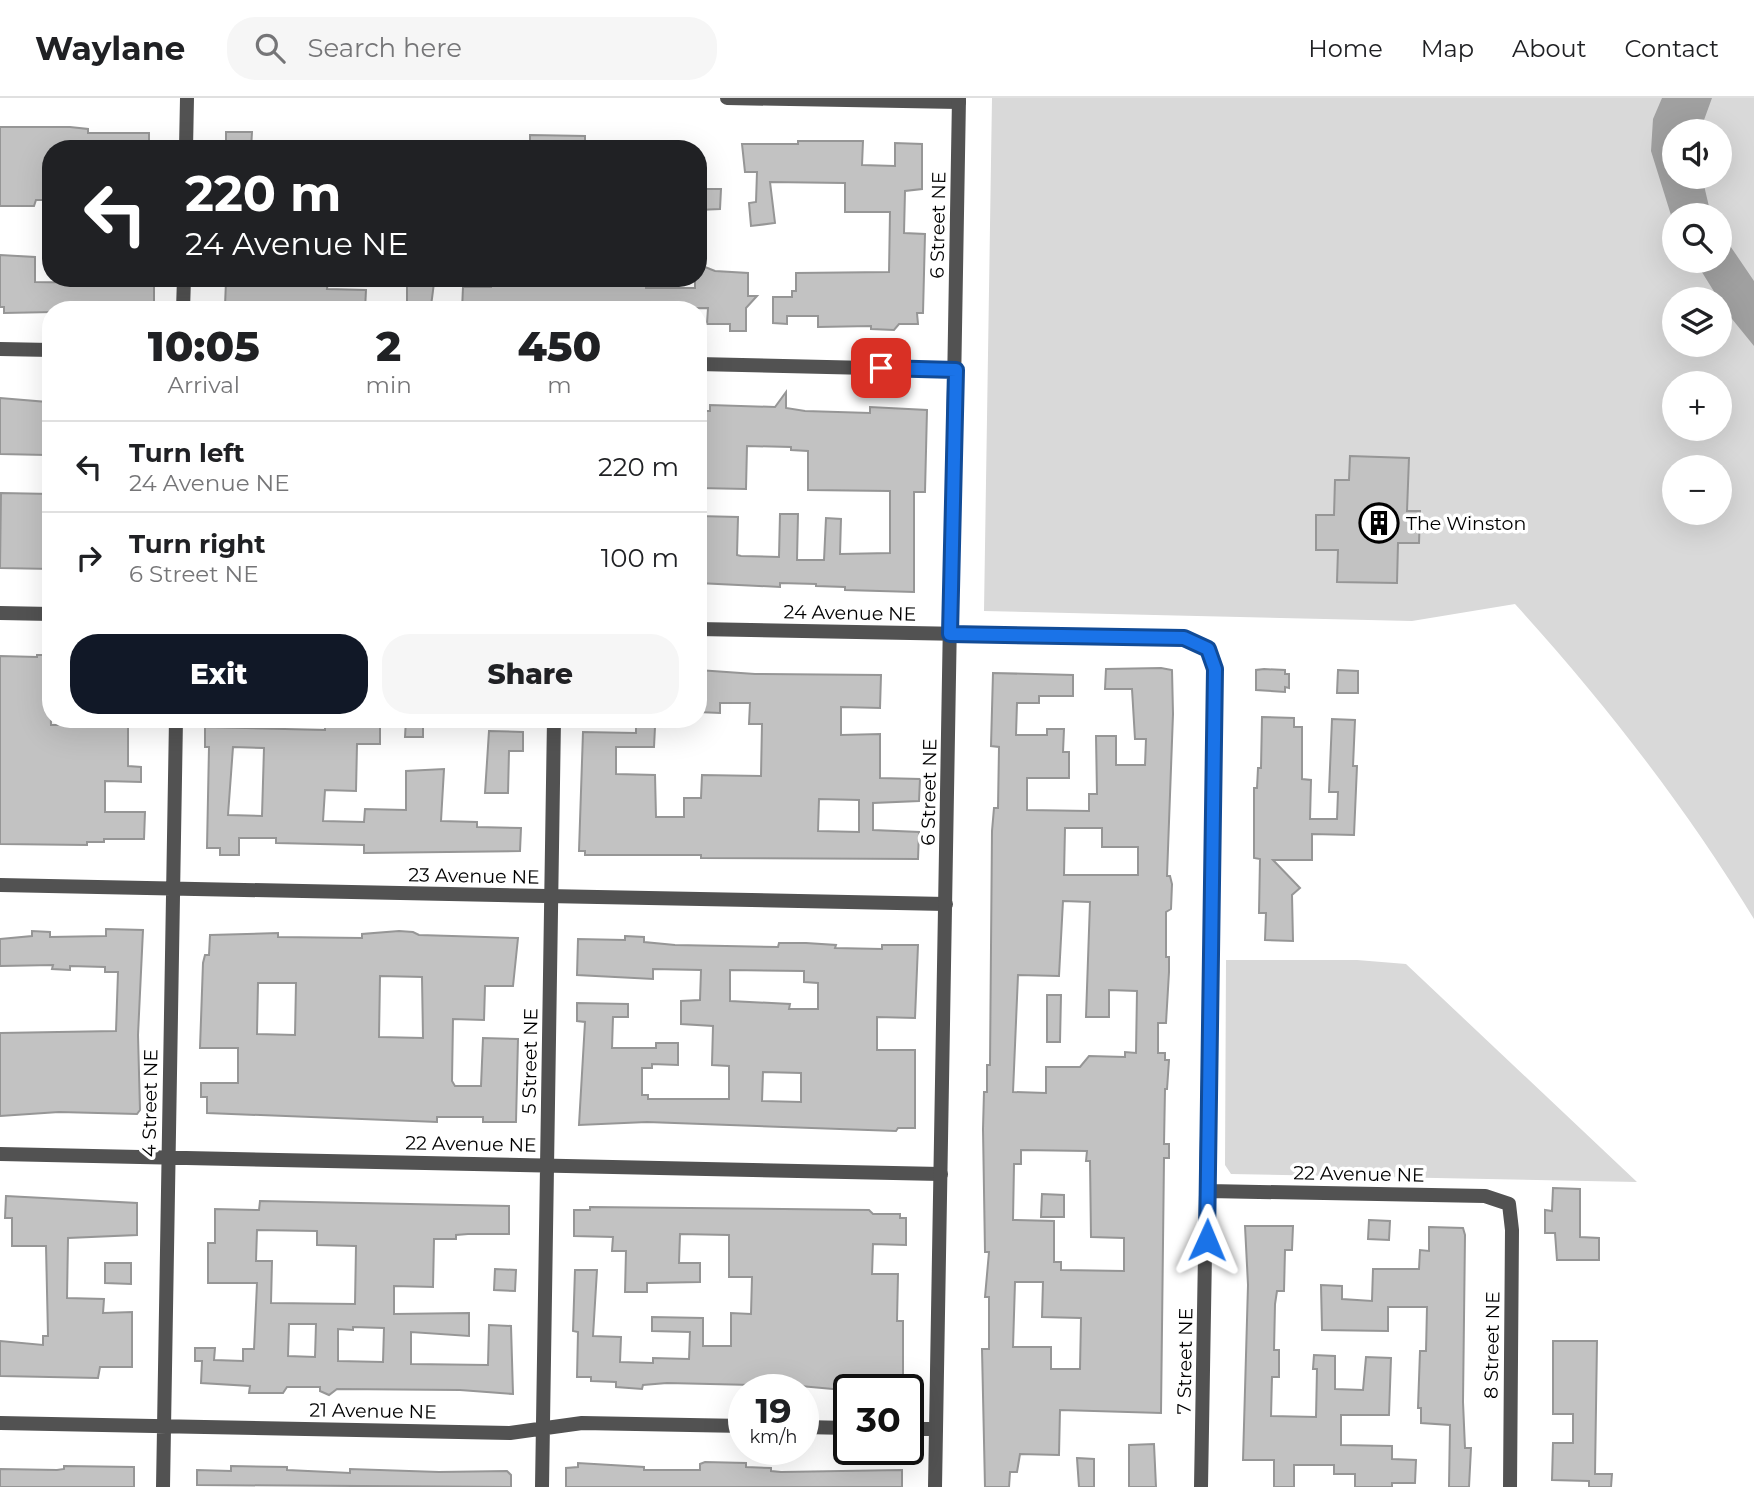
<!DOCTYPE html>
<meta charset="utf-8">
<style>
:root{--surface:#fff;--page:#f6f6f6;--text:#202124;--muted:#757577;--line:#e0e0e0;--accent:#111827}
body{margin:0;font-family:Montserrat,sans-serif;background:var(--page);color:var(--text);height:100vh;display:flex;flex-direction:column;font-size:26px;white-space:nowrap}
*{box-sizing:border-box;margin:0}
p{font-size:23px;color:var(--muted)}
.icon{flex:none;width:38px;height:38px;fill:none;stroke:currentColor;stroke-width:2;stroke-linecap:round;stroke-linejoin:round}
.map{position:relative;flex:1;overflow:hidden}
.panel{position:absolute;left:42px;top:203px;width:665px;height:427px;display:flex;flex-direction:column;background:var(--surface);border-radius:28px;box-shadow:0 7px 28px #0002}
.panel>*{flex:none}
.banner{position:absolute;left:42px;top:42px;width:665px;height:147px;border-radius:28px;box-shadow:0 7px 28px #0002;background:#202124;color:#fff;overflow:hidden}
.controls{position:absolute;left:1662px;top:21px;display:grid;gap:14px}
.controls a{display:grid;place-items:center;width:70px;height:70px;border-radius:50%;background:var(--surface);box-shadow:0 7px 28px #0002;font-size:35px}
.speed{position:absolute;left:728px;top:1276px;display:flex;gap:14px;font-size:35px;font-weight:700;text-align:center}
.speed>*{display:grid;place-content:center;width:91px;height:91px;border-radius:50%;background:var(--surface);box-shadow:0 7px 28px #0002;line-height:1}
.speed small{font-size:18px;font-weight:400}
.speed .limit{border:4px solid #111;border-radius:10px;background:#fff;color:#111}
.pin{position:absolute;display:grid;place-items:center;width:60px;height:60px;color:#fff;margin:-30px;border-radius:14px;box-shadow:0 4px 10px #0006}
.me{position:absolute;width:77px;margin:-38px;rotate:1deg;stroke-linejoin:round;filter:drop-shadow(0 0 5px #0008)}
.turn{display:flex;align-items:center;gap:24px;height:147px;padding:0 28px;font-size:32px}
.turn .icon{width:91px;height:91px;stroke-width:2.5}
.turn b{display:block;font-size:49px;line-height:60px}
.eta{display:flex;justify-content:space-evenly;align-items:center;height:119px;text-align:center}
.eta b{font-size:42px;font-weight:800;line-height:49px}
.cta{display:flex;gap:14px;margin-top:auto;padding:14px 28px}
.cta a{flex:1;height:80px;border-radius:28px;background:var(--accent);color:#fff;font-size:28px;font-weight:800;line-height:80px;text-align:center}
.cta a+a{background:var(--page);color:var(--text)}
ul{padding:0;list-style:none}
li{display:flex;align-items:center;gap:21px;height:91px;padding:0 28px;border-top:2px solid var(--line)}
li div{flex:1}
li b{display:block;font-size:26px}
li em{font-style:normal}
header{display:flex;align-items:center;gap:42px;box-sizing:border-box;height:98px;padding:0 35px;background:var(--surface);border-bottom:2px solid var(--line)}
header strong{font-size:33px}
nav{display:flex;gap:38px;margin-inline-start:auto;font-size:24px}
.search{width:490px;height:63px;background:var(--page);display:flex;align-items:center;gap:18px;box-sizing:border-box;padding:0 24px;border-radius:28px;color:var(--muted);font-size:26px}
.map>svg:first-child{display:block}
.green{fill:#d9d9d9;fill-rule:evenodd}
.water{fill:#a0a0a0}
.building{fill:#c2c2c2;stroke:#969696;stroke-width:2;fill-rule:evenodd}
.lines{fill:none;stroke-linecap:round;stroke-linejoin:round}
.minor{stroke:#525252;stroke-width:14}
.tertiary{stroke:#525252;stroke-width:14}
.route-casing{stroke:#114b97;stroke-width:18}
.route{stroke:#1a73e8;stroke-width:12}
.labels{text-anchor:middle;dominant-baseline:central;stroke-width:7;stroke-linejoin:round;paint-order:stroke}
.street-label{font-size:19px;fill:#000;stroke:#fff}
.poi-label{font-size:19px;fill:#000;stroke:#fff;text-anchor:start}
</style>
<header>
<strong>Waylane</strong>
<div class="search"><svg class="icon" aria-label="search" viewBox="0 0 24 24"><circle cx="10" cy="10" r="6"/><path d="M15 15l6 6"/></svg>Search here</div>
<nav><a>Home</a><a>Map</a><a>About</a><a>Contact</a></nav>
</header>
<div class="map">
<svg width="1754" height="1389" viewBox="0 0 1754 1389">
<rect width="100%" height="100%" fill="#fff"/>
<path class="green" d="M992,0H1754V821C1685,708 1604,604 1515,506L1412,523L984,513ZM1675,33H1720V79H1675ZM1675,117H1720V163H1675ZM1675,201H1720V247H1675ZM1675,285H1720V331H1675ZM1675,369H1720V415H1675Z
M1226,862H1357L1406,866L1637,1084L1231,1076L1225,1067Z"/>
<path class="water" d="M1662,0H1712L1700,33H1675V79H1702L1711,117H1675V130L1651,53L1653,21Z
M1720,133L1754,183V248L1728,216L1695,163H1720Z"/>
<path class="building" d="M0,29H70L88,31V35H149V51H51V102H36L34,108H0Z
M226,34H252L251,51H226Z
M530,37L585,38V51H530Z
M798,43H863L862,67L895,68V45L922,46V91L905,93L904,135L925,136L923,215H917L918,226H899L894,232L871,231V228L818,229V218H787V226L773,225V199H792V193H796V175L889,174L890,114H845V85L770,84L775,125L751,128L749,105L756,104L757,74H745L742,46H798Z
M698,91H721L720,111L698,112Z
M0,157L35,159V184L98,185V180H154V212L4,215V209H0Z
M705,169L715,173L748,175V198H757L746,210V233H730V226H707L708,210L462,212L463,189H491V180H646V190H695V180H698Z
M256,180H323L328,182L327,191L366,192L365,212L225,208L226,183H256Z
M407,180H431V185H434L431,208H407Z
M786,294V310L805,313L870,315V309L927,312L925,394H914V494L845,492V489L816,488V486L780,485V489L698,485V418L738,419L737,457L741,458L779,459L780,416H798L797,462H824L826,420L841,421L840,456L890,455V393L808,392V353L791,352V349L747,348L746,391L698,390V313H710V307L775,309Z
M0,300L47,304L46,357L0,356Z
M1350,358L1409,360L1407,413H1420L1419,445H1398L1397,485L1337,484L1338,452H1316V417H1334L1335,382H1349Z
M1,395L51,396V471L0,470Z
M37,557H50L51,627H86L87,621H128V668L141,669V684L105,683V714H145L144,741H104V744H87V747L0,746V558L37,559Z
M1161,570L1172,572L1173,616L1167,778H1170L1172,786L1171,811L1166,814V859H1169V874L1166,925H1158V955H1165V962H1169L1167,991H1165L1164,1046H1169V1060H1164L1161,1315L1060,1312L1059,1357L1020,1356L1017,1374H1010L1009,1389H985L982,1251H989V1199H985L989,1154H985L983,1031L984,994H987V967H990L992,733L994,710H998L999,649L991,648L993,575L1073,577V598H1039V605H1017L1016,637H1047V631H1064L1063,654H1069V680H1027V712L1089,713V696H1097L1096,638H1116V667H1145L1146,641H1135L1132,591H1105L1106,571ZM1065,730H1102V749H1138V777H1064ZM1063,803L1090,804L1086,919H1109V892L1137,893L1136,955L1125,954V959L1089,958L1080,969H1046V995L1013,994L1018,877L1059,878ZM1021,1052L1087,1053L1086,1063H1090L1091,1139L1124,1140V1173L1061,1172V1164H1054V1123L1013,1122L1014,1066H1021ZM1015,1184H1043L1042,1219L1081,1220L1080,1271H1051V1249H1013Z
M1264,571L1285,572V576H1289V590L1285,589V594L1256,592V572Z
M698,572L755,576L881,577L880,610L841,609V637L880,636V680L920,681L919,703L873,705V732L919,734L918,761L701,760V757H585V753H579L583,634L636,635V629H655L654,649H616V676L655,677L656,719H684V700H701L702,677L761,678L762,626H749L750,605H720V615L698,614ZM819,701L859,702V734L818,733Z
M1338,572L1358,573V595H1337Z
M1262,619L1294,620V629H1302V681L1311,682L1310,721H1337L1338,694H1329L1332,621L1355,622L1353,668H1357L1354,737L1312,736V762H1273L1300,790L1292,797L1293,843L1265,842L1266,815H1259L1260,761L1254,760V690H1257L1258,670H1261Z
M406,621H423V639H405Z
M325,625L380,626V646H357L356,693L325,692L323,723L364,724L365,711L406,712V673L444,671L441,723L477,724V729L521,730L520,753L364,755V747L276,745V740H239V757H220V750H207L209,649H205V629L325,632ZM233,649L264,650L262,718L228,717Z
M489,633L523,634V653H509L508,695H485Z
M106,831L143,832L138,937L140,1012L137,1016L59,1014L0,1018V935L116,933L118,874H105V869L70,868V872L52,871L53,867L0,868V841L32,838V833L50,834V839L106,838Z
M399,833L413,834L419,837L518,840L513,888H485L484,922L453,921L452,983L455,988H481L483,940L518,941L516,1024H483V1019H437V1024L207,1015V999H201V985H238V950H200L203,865L205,857H209L210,837L278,835V839L362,840V836ZM380,878L422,879L423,940L379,939ZM258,885H296L295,937L257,936Z
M625,838L644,839V844L675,847L778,849L779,845H806L836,847L835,850L882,851V847H918L915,920L877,919V952H915V1030H898L896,1033L647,1024L579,1027L585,924L577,923V905L628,906V919H613L612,950H656V945H678V967L652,966V970H642V997H648V1001H729V968L712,967L713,928L681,926V903L700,902L701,872L653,871V881L577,877L578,841L625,842ZM730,872L804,873V884L818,885V911H789L790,906L730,903ZM763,974L801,975V1004L762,1003Z
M1047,897H1061L1060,944H1047Z
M1553,1090L1580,1091V1139L1599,1140V1162H1557L1555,1135H1545V1112L1552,1113Z
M1042,1096L1064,1097V1119H1041Z
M6,1098L137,1105V1137L68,1140L67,1200L104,1201L103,1215L132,1214V1269H100L98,1280L0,1278V1243L43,1247V1238H48L46,1148H12V1120H5Z
M260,1103L509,1108V1136H468L456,1137V1141H434L433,1189L394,1188V1216L469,1215V1238L411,1234V1266L488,1267L489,1227L511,1228L513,1296L460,1292L337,1291L329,1297L320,1293V1289H287L283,1295H249L250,1288L201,1285L202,1263H195V1250H215L214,1262L243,1263V1251H254L257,1185H208V1145H215V1111L259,1112ZM257,1132L317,1133V1147L356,1148L355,1206L271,1205L272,1163H256ZM289,1226H316L315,1259L288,1258ZM353,1229L384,1230L383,1264L338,1263V1231L353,1232Z
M590,1109L869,1112L873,1116H900V1120H906V1147L873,1146L872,1176H898L897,1223H903V1286H896V1289L833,1291L800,1288L667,1285L643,1287L642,1291L616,1289V1284L591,1283V1279H577L578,1234L573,1233L575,1172H597L593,1238L621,1239L620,1264L653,1265V1260L689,1261L690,1234L652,1233V1219L703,1220V1248H731V1215L751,1216L752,1179H729V1137L680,1136L679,1165H700V1184L647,1185V1194H625L626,1153H612L613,1139L574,1138V1112H590Z
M1369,1122L1390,1123L1389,1142L1368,1141Z
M1245,1128H1293L1292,1152H1285L1284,1193H1277L1275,1206L1274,1252H1279V1279H1272L1271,1318L1316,1319L1317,1271H1313L1314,1257L1335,1258V1291L1363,1292L1366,1259L1391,1260L1389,1317H1341V1347L1392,1348V1361L1416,1362L1415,1385H1392V1389H1355V1376H1334V1367H1294V1389H1274V1362H1243L1248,1187Z
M1429,1129L1463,1130L1465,1137L1463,1304L1465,1350H1471L1469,1389H1449L1450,1327L1421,1325V1310H1418L1420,1253H1426L1427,1209H1388V1233L1322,1232L1321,1187L1342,1188V1201L1372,1203L1373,1171H1419L1420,1152L1429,1153Z
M105,1165H131V1186L105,1185Z
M495,1171L516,1172L515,1193L494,1192Z
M1553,1243H1597L1595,1376H1612L1611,1389H1589V1383L1552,1382L1553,1345H1573V1316H1553Z
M1154,1346L1156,1389H1129V1347Z
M1077,1360L1094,1361V1389H1079Z
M705,1364L746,1365V1369L771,1370V1373L781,1374L902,1372V1389H566V1370L578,1369V1365L644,1369V1372H700V1366Z
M64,1368L134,1369V1389H0V1371L57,1372L64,1371Z
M231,1368L287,1369V1372L350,1375V1371L439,1374L507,1373L511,1377V1389L197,1387V1372L231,1373Z"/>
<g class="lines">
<path class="minor" d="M727,0L959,4
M186,51L187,0
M183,212L184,180
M0,251L51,252
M698,266L956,272
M0,515L51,516
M698,531L1184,540L1208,551L1215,571L1201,1389
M0,787L946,806
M0,1056L941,1076
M1208,1093L1485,1098L1509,1106L1512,1132L1510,1389
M0,1325L510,1335L582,1325L744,1328
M803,1329L849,1330
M908,1331H936
M163,1389L176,621
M542,1389L554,621"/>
<path class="tertiary" d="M935,1389L959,0"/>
</g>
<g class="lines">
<g class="route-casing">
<path id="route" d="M881,270L956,272L950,536L1184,540L1208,551L1215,571L1207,1142"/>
</g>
<use href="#route" class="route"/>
</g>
<defs>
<g id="building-ring" transform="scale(2.0125)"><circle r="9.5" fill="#fff" stroke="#000" stroke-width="1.5"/><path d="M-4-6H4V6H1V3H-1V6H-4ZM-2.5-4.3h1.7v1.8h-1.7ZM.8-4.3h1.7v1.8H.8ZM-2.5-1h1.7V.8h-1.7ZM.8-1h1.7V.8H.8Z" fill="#000"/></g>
</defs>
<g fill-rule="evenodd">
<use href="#building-ring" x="1379" y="425"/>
</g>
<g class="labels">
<g class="street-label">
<text transform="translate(938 127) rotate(-89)">6 Street NE</text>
<text transform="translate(850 515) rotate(1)">24 Avenue NE</text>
<text transform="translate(929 694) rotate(-89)">6 Street NE</text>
<text transform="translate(474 778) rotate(1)">23 Avenue NE</text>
<text transform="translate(530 963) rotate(-89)">5 Street NE</text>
<text transform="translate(150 1005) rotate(-89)">4 Street NE</text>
<text transform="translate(471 1046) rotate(1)">22 Avenue NE</text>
<text transform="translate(1359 1076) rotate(1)">22 Avenue NE</text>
<text transform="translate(1492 1247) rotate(-89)">8 Street NE</text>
<text transform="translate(1185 1263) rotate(-89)">7 Street NE</text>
<text transform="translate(373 1313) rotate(1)">21 Avenue NE</text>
</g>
<g class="poi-label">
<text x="1406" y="425">The Winston</text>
</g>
</g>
</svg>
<div class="controls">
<a><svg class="icon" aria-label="sound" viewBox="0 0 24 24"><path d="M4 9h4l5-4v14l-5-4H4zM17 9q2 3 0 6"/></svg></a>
<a><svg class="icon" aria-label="search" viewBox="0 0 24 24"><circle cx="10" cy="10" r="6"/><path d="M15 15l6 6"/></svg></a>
<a><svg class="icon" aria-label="layers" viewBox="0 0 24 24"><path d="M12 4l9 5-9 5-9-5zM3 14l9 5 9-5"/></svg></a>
<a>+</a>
<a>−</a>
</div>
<div class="speed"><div>19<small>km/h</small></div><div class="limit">30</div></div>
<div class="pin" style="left:881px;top:270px;background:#d93025"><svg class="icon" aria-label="arrive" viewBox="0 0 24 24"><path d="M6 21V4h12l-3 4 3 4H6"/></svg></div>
<svg class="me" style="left:1207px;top:1142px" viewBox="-20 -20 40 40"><path d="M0-17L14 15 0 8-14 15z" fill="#1a73e8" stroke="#fff" stroke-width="4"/></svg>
<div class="banner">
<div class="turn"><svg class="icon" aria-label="left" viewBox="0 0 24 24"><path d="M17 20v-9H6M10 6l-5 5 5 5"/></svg><div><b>220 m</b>24 Avenue NE</div></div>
</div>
<section class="panel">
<div class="eta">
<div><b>10:05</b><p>Arrival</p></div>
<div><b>2</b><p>min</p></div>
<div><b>450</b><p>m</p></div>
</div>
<ul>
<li><svg class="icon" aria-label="left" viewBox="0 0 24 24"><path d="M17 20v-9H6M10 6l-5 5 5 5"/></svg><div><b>Turn left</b><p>24 Avenue NE</p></div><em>220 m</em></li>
<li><svg class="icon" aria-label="right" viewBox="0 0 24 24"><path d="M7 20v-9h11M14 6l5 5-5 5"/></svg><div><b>Turn right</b><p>6 Street NE</p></div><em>100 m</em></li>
</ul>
<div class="cta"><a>Exit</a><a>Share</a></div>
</section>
</div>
